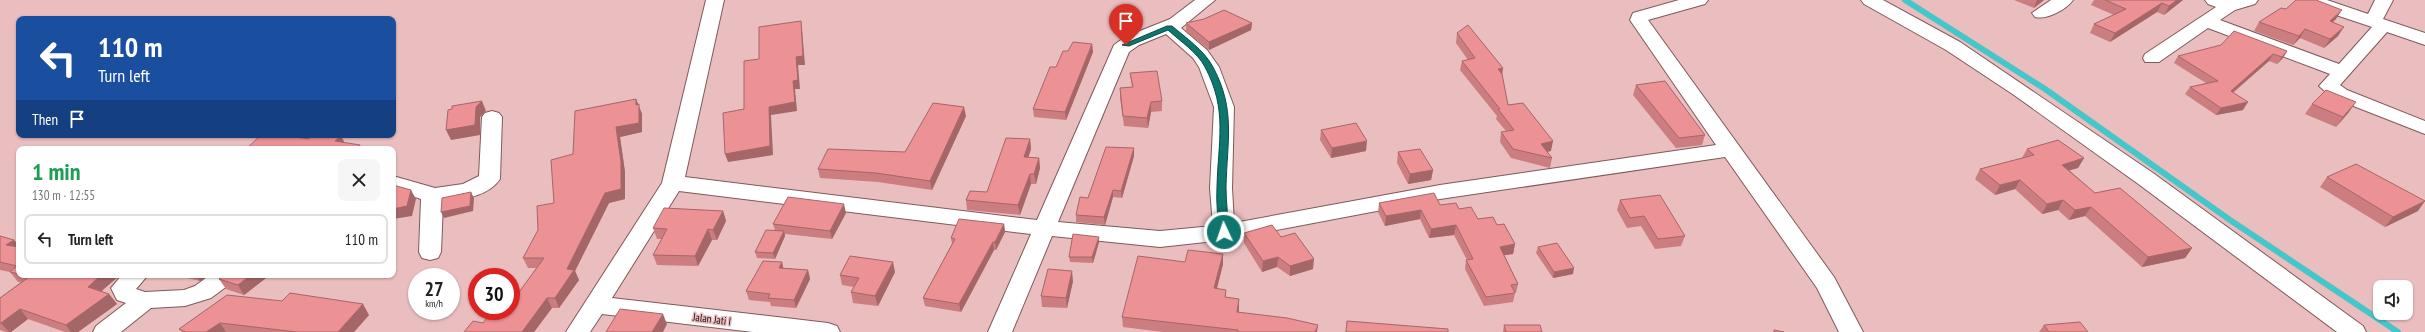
<!DOCTYPE html>
<meta charset="utf-8">
<style>
:root{--surface:#fff;--page:#f6f6f6;--text:#222;--muted:#767676;--line:#e0e0e0}
body{margin:0;font-family:"PT Sans Narrow",sans-serif;background:var(--page);color:var(--text);height:100vh;display:flex;flex-direction:column;font-size:15px;white-space:nowrap}
*{box-sizing:border-box;margin:0}
p{font-size:13px;color:var(--muted)}
.icon{flex:none;width:22px;height:22px;fill:none;stroke:currentColor;stroke-width:2;stroke-linecap:round;stroke-linejoin:round}
.map{position:relative;flex:1;overflow:hidden}
.panel{position:absolute;left:16px;top:146px;width:380px;height:132px;display:flex;flex-direction:column;background:var(--surface);border-radius:8px;box-shadow:0 1px 3px #0004}
.panel>*{flex:none}
.guide{position:absolute;left:16px;top:16px;width:380px;height:122px;border-radius:8px;box-shadow:0 1px 3px #0004;background:#1a4fa0;color:#fff;overflow:hidden}
.fabs{position:absolute;left:2373px;top:280px;display:grid;gap:8px}
.fabs a{display:grid;place-items:center;width:40px;height:40px;border-radius:8px;background:var(--surface);box-shadow:0 1px 3px #0004;font-size:20px}
.speed{position:absolute;left:408px;top:268px;display:flex;gap:8px;font-size:20px;font-weight:700;text-align:center}
.speed>*{display:grid;place-content:center;width:52px;height:52px;border-radius:50%;background:var(--surface);box-shadow:0 1px 3px #0004;line-height:1}
.speed small{font-size:10px;font-weight:400}
.speed .limit{border:6px solid #d22;background:#fff;color:#111}
.pin{position:absolute;display:grid;place-items:center;width:34px;height:34px;color:#fff;margin:-41px -17px;border-radius:50% 50% 50% 0;rotate:-45deg;box-shadow:0 0 4px #0007}
.pin .icon{rotate:45deg}
.me{position:absolute;width:44px;margin:-22px;rotate:357deg;stroke-linejoin:round;filter:drop-shadow(0 0 3px #0008)}
.turn{display:flex;align-items:center;gap:14px;height:84px;padding:0 16px;font-size:18px}
.turn .icon{width:52px;height:52px;stroke-width:2.5}
.turn b{display:block;font-size:28px;line-height:34px}
.then{display:flex;align-items:center;height:38px;padding:0 16px;background:#0003;gap:8px;font-size:15px}
.round{display:grid;place-items:center;flex:none;width:42px;height:42px;border-radius:8px;background:var(--page)}
.summary{display:flex;align-items:center;justify-content:space-between;height:68px;padding:0 16px}
h1{font-size:24px;font-weight:700;line-height:30px;color:#1e9e55}
ul{padding:0;list-style:none}
li{display:flex;align-items:center;gap:12px;height:50px;margin:0 8px 6px;padding:0 8px;border:2px solid var(--line);border-radius:8px}
li div{flex:1}
li b{display:block;font-size:15px}
li em{font-style:normal}
.map>svg:first-child{display:block}
.lines{fill:none;stroke-linecap:round;stroke-linejoin:round}
.stream{stroke:#45c7ca;stroke-width:6}
.minor-casing{stroke:#80595a;stroke-width:2}
.minor{fill:#fff;fill-rule:evenodd}
.wall{fill:#cb7d7f}
.shaded-wall{fill:#a56668}
.building{fill:#ec9194;stroke:#a56668}
.route{fill:#0f766e;stroke:#0a4d48}
.labels{text-anchor:middle;dominant-baseline:central;stroke-width:3;stroke-linejoin:round;paint-order:stroke}
.street-label{font-size:11px;fill:#211212;stroke:#eabdbe}
</style>
<div class="map">
<svg width="2425" height="332" viewBox="0 0 2425 332">
<rect width="100%" height="100%" fill="#eabdbe"/>
<g class="lines">
<path class="stream" d="M1905,0L2045,89L2230,220L2398,332"/>
<g class="minor-casing">
<path id="minor" d="M706,0H724L685,177L1037,220L1114,45L1125,37L1170,19L1195,0H1215L1181,28L1207,50L1219,67L1234,107L1232,188L1234,223L1440,185L1716,145L1630,20L1633,13L1679,0H1708L1705,4L1648,20L1834,277L1863,332H1839L1817,288L1725,157L1440,199L1224,240L1160,247L1052,236L1012,332H988L1031,234L679,191L612,298L828,323L837,326L840,332H753L602,314L590,332H566L662,183ZM1166,34L1193,58L1199,67L1214,107L1210,188L1213,226L1160,231L1058,222L1129,52L1139,45Z
M1861,0H1883L1960,42L2153,173L2363,326L2366,332H2337L2137,183L2014,95L1946,50L1864,4Z
M2051,0H2073C2066,10 2046,20 2035,17L2032,13Z
M2205,0H2258L2255,4L2235,10L2220,20L2339,64L2372,27L2303,4L2300,0H2327L2368,14L2375,0H2393L2383,19L2425,33V45L2387,32L2340,85L2347,90L2425,121V134L2333,98L2319,86L2330,74L2208,28L2159,62H2145L2143,58L2145,54L2216,7L2208,4Z
M492,111L499,113L502,117L500,179C488,197 462,199 443,202L441,252L438,258L430,260L422,258L419,252L421,199L393,190V176L435,188L463,184L479,176L482,117L485,113Z
M122,275H148L136,289L145,292L184,290L195,286L210,275H238L234,281L211,298L185,306L151,308L121,332H93L96,326L126,303L117,300L111,288Z"/>
</g>
<use href="#minor" class="minor"/>
</g>
<path class="wall" d="M2014,0H2044L2034,8Z
M2094,0H2183L2164,15L2157,12L2110,42L2090,33L2094,24L2114,15L2091,5Z
M2286,9L2336,19L2333,22L2338,36L2324,48L2300,38L2293,45L2254,31L2259,22Z
M1186,23H1252L1251,30L1209,50L1186,31Z
M1457,33L1502,74L1508,105L1551,151L1547,152L1552,158L1550,168L1511,158L1500,142L1501,132L1506,131L1496,119L1497,116L1460,70L1462,61L1468,60L1456,43Z
M1092,44L1093,52L1066,120L1034,117L1033,109L1056,67Z
M2287,51L2283,58L2277,64L2269,61L2233,93L2243,110L2216,115L2185,94L2190,87L2206,83L2174,63L2178,56Z
M1130,73L1162,101V111L1151,112L1148,128L1124,126L1120,98V88L1132,87Z
M1636,85L1705,135L1702,145L1676,148L1633,95Z
M636,99L642,114V132L620,137L625,172V199L609,203L575,271L579,280L559,308H552L534,332H464L483,323L511,311L536,268H528L523,258L554,203L573,154Z
M2312,104L2349,112L2336,127L2305,114Z
M966,116L932,190L878,182L820,178L818,169L905,152Z
M1321,130L1366,151L1331,158L1320,140Z
M1030,139L1031,149L1028,158H1039L1040,168L1036,184H1031L1020,215L967,210L966,200L987,192Z
M1134,148V156L1122,198L1113,197L1105,225L1076,222V215L1088,198Z
M2027,149L2084,158L2078,168L2069,170L2095,193L2192,248L2185,258L2142,267L2085,216L2069,220L2058,210L2042,214L2015,189L1995,195L1975,179L1980,169L2022,158Z
M1398,152L1433,170L1431,180L1408,184L1397,163Z
M2327,177L2418,211L2385,227L2320,187Z
M1620,200L1685,236L1681,246L1655,249L1641,226L1627,228L1617,210Z
M1379,203L1440,205L1459,209L1478,219L1497,225L1515,244L1513,254L1504,255L1518,284L1516,293H1515L1513,302L1484,306L1465,269L1466,260H1467L1454,235L1429,238L1420,219L1385,226L1378,212Z
M723,211L726,221L717,240H712L698,266L657,265L653,255L662,239H657L653,228Z
M846,213L832,239L785,234V236L775,259L757,258L755,252L775,230L773,224Z
M1004,224L1005,232L996,250H994L961,312L925,306L923,298L952,244L951,238Z
M1244,233L1281,237L1313,269L1290,276L1277,267L1262,272L1244,243Z
M0,236L14,240L19,246V275H120L101,291L109,294L117,304L78,332H65L28,319L11,332H6L0,330V298L21,282H18L10,272L0,270Z
M1099,242L1093,263L1070,262L1069,257Z
M1538,247L1573,274L1553,278L1536,253Z
M1223,254V264L1217,289L1226,290V297L1239,299V313L1317,332H1163L1123,327L1122,317L1185,262Z
M782,262L783,268L808,270L810,279L796,308L771,306L770,302L749,300L746,291Z
M895,272L878,306L853,303L851,292L854,287L842,285L840,275Z
M176,275H208L200,281Z
M225,275H270L244,295L226,289L219,279Z
M1073,281L1067,308L1042,307L1041,296Z
M282,301L369,315L354,332H182L179,329Z
M1504,325L1542,332H1503Z
M2044,325L2088,332H2039Z"/>
<path class="shaded-wall" d="M2037,0H2044L2034,8Z
M2177,0H2183L2164,15L2169,6Z
M2162,3L2157,12L2110,42L2115,33Z
M2342,10L2336,19L2324,30L2330,21Z
M801,21L802,29L805,65H798L800,89H795L797,111L771,115L773,155L728,162L725,154L793,81Z
M1252,23L1251,30L1209,50V42Z
M2344,27L2338,36L2324,48L2330,39Z
M2305,29L2300,38L2293,45L2299,36Z
M1092,44L1093,52L1066,120L1065,112Z
M2287,51L2283,58L2277,64L2282,57Z
M2273,54L2269,61L2226,98L2231,91Z
M1503,68L1502,77L1498,69Z
M636,99L642,114V132L620,137L625,172V199L609,203L575,271L579,280L559,308L555,298L567,269L616,127L636,105Z
M482,101L486,111L480,117V135L451,140L446,130L476,107Z
M1151,102V112L1148,128L1147,118Z
M2248,102L2243,110L2216,115L2221,108Z
M2356,102L2349,112L2336,127L2343,117Z
M964,107L966,116L932,190L930,181Z
M341,136L346,145L335,141Z
M1030,139L1031,149L1025,167L1024,157Z
M1367,141L1366,151L1331,158L1332,148Z
M1553,141L1551,151L1539,153L1541,144Z
M360,145L362,149H356Z
M1134,148V156L1122,198L1121,191Z
M1039,158L1040,168L1036,184L1034,174Z
M2084,158L2078,168L2057,174L2062,165Z
M1433,170L1431,180L1408,184L1410,174Z
M1030,174L1031,184L1020,215L1018,205Z
M2020,180L2015,189L1995,195L2000,185Z
M411,190L416,199L412,216L393,219V209Z
M1113,190V197L1105,225L1104,217Z
M471,192L474,198L473,211L444,218L441,212Z
M2063,200L2058,210L2042,214L2047,204Z
M2425,201L2418,211L2385,227L2393,217Z
M844,204L846,213L832,239L830,231Z
M2091,207L2085,216L2069,220L2075,210Z
M1421,210L1420,219L1385,226L1386,216Z
M723,211L726,221L717,240L713,230Z
M1004,224L1005,232L996,250L995,242Z
M1456,225L1454,235L1429,238L1431,229Z
M708,229L712,240L698,266L695,256Z
M784,231L785,236L775,259L773,253Z
M1099,237V242L1093,263L1092,257Z
M14,240L19,246V251L6,245Z
M993,242L994,250L961,312L959,304Z
M1515,244L1513,254L1498,256L1500,247Z
M2192,248L2185,258L2142,267L2148,257Z
M1223,254V264L1214,299V288Z
M1278,257L1277,267L1262,272L1263,261Z
M1314,259L1313,269L1290,276V266Z
M782,262L784,271L779,268Z
M893,262L895,272L878,306L875,296Z
M1574,268L1573,274L1553,278L1554,272Z
M808,270L810,279L796,308L794,300Z
M1072,271L1073,281L1067,308L1066,298Z
M101,275H120L96,296L88,287Z
M196,275H208L200,281Z
M251,275H270L244,295L238,285Z
M109,294L117,304L78,332H71L66,325Z
M547,298L552,308L534,332H522Z
M1239,299V309L1237,323V312Z
M363,304L369,315L354,332H338Z
M20,309L28,319L11,332H9L1,323Z
M663,314L667,324L663,332H652Z
M220,323L226,332H206Z
M1318,325L1317,332H1315Z"/>
<path class="building" d="M2105,0H2177L2169,6L2162,3L2115,33L2094,24L2126,9Z
M2296,0H2316L2342,10L2330,21L2344,27L2330,39L2305,29L2299,36L2259,22L2281,8L2286,9Z
M1224,10L1252,23L1209,42L1186,23L1204,19Z
M801,21L803,56L796,57L798,80L793,81L795,102L769,107L770,146L725,154L723,113L744,109V61L759,59V27Z
M1468,25L1503,68L1498,69L1502,74L1508,105L1523,103L1553,141L1541,144L1552,158L1513,149L1501,132L1514,130L1498,109H1500L1462,61L1475,58L1457,33Z
M2234,31L2287,51L2282,57L2273,54L2231,91L2248,102L2221,108L2190,87L2218,81L2178,56L2221,45Z
M1073,42L1092,44L1065,112L1033,109L1050,67H1056L1063,51H1068Z
M1157,71L1162,101L1151,102L1147,118L1123,116L1120,88L1133,87L1130,73Z
M1665,81L1705,135L1679,138L1636,85Z
M2326,90L2356,102L2343,117L2312,104Z
M636,99V105L639,104V123L616,127L621,162V189L605,193L567,269L574,270L555,298H547L522,332H464L473,321L483,323L492,311H511V303L544,258H523L538,230L537,206L554,203L551,160L573,154L575,111Z
M482,101L476,107L475,125L446,130L448,110L452,109V106Z
M933,103L964,107L930,181L876,173L818,169L828,149L905,152Z
M1356,123L1367,141L1332,148L1321,130Z
M261,135H280L309,139L313,135H335L341,136L335,141L360,145L356,149H246Z
M1006,138L1030,139L1024,157L1039,158L1034,174H1030L1018,205L966,200L970,191L987,192Z
M2058,140L2084,158L2062,165L2095,193L2120,188L2192,248L2148,257L2091,207L2075,210L2063,200L2047,204L2020,180L2000,185L1980,169L2034,155L2027,149Z
M1106,147L1134,148L1121,191L1113,190L1104,217L1076,215L1080,197L1088,198Z
M1420,149L1433,170L1410,174L1398,152Z
M2356,164L2425,201L2393,217L2327,177Z
M393,185L411,190L407,206L393,209Z
M471,192L470,206L441,212L442,198Z
M1434,193L1440,205L1456,203L1459,209L1471,207L1478,219L1493,217L1497,225L1504,224L1515,244L1500,247L1518,284L1511,285L1515,293L1486,297L1466,260L1473,259L1456,225L1431,229L1421,210L1386,216L1379,203Z
M1660,195L1685,236L1658,239L1644,216L1630,218L1620,200Z
M788,197L844,204L830,231L773,224Z
M664,208L723,211L713,230L708,229L695,256L653,255L667,229L653,228Z
M959,219L1004,224L995,242H993L959,304L923,298L955,239L951,238Z
M1272,225L1281,237L1295,233L1314,259L1290,266L1278,257L1263,261L1244,233Z
M766,230L784,231L773,253L755,252Z
M1073,234L1099,237L1092,257H1069Z
M0,236L14,240L6,245L19,247V274L10,272L17,266L0,262Z
M1557,243L1574,268L1554,272L1538,247Z
M1188,250L1223,254L1214,288L1226,290L1225,297L1239,299L1237,312L1287,318L1318,325L1315,332H1238V330L1122,317L1138,256L1185,262Z
M850,256L893,262L875,296L851,292L859,278L840,275Z
M763,261L782,262L779,268L808,270L794,300L768,298L770,294L746,291Z
M1048,269L1072,271L1066,298L1041,296Z
M23,275H101L88,287L109,294L66,325L20,309L1,323H0V298L29,277Z
M225,275H251L238,285L219,279Z
M290,293L363,304L338,332H297L220,323L206,332H186L179,329L227,295L282,301Z
M620,309L663,314L652,332H606Z
M1347,321L1448,329V332H1346Z
M2080,322L2088,332H2049L2044,325Z
M1504,325H1540L1542,332H1506Z
M1774,330L1784,332H1774Z"/>
<path class="route" d="M1167,26H1172C1186,38 1204,50 1213,67C1236,110 1227,141 1226,187C1226,202 1228,217 1229,232L1224,236L1219,232C1218,217 1216,202 1217,187C1218,142 1228,110 1205,67C1197,52 1181,42 1168,30L1129,46L1122,45Z"/>
<g class="labels">
<g class="street-label">
<text transform="translate(712 319) rotate(7)">Jalan Jati I</text>
</g>
</g>
</svg>
<div class="fabs">
<a><svg class="icon" aria-label="sound" viewBox="0 0 24 24"><path d="M4 9h4l5-4v14l-5-4H4zM17 9q2 3 0 6"/></svg></a>
</div>
<div class="speed"><div>27<small>km/h</small></div><div class="limit">30</div></div>
<div class="pin" style="left:1126px;top:45px;background:#d93025"><svg class="icon" aria-label="arrive" viewBox="0 0 24 24"><path d="M6 21V4h12l-3 4 3 4H6"/></svg></div>
<svg class="me" style="left:1224px;top:232px" viewBox="-20 -20 40 40"><circle r="17" fill="#0f766e" stroke="#fff" stroke-width="3"/><path d="M0-11L8 9 0 5-8 9z" fill="#fff"/></svg>
<div class="guide">
<div class="turn"><svg class="icon" aria-label="left" viewBox="0 0 24 24"><path d="M17 20v-9H6M10 6l-5 5 5 5"/></svg><div><b>110 m</b>Turn left</div></div>
<div class="then">Then<svg class="icon" aria-label="arrive" viewBox="0 0 24 24"><path d="M6 21V4h12l-3 4 3 4H6"/></svg></div>
</div>
<section class="panel">
<div class="summary"><div><h1>1 min</h1><p>130 m · 12:55</p></div><a class="round"><svg class="icon" aria-label="close" viewBox="0 0 24 24"><path d="M6 6l12 12M18 6L6 18"/></svg></a></div>
<ul>
<li><svg class="icon" aria-label="left" viewBox="0 0 24 24"><path d="M17 20v-9H6M10 6l-5 5 5 5"/></svg><div><b>Turn left</b></div><em>110 m</em></li>
</ul>
</section>
</div>
